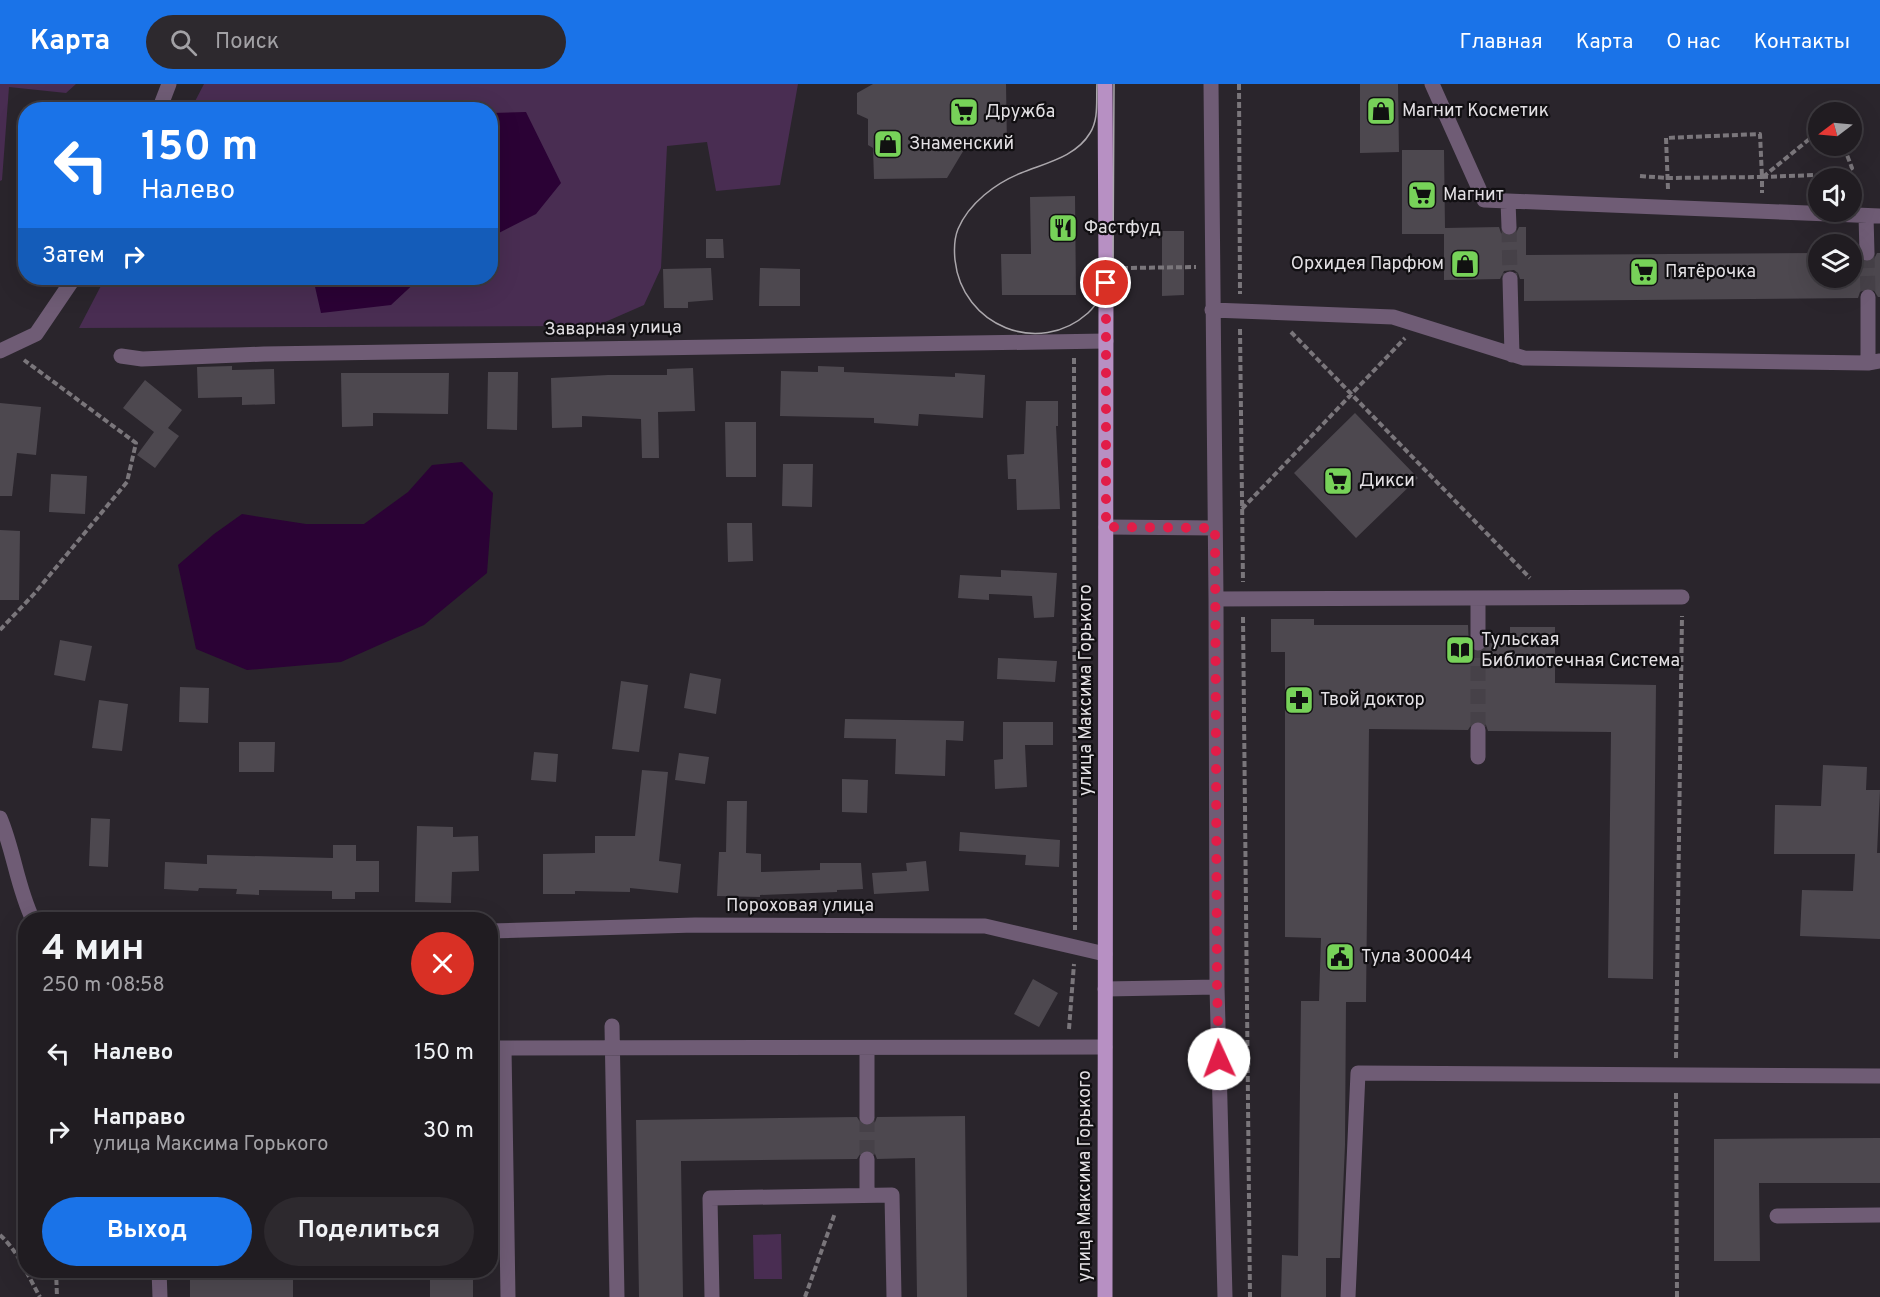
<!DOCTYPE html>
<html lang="ru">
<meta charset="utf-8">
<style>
:root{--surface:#201c21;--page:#2d292e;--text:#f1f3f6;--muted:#a2a1a5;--line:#3d3a3f;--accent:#1a73e8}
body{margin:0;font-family:Overpass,sans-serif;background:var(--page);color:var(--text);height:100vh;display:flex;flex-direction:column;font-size:22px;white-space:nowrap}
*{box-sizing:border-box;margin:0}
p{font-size:20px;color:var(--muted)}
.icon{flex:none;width:33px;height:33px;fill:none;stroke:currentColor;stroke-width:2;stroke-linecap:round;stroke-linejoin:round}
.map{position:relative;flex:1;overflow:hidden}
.details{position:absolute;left:18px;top:828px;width:480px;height:366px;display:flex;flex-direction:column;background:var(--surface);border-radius:24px;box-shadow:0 6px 24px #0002,0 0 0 2px var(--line)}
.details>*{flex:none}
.guide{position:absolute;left:18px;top:18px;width:480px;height:183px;border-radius:24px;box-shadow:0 6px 24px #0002,0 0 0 2px var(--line);background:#1a73e8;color:#fff;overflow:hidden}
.needle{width:39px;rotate:254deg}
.tools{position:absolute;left:1808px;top:18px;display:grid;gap:12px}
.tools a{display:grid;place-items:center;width:54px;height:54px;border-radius:50%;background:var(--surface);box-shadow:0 6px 24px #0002,0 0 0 2px var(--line);font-size:30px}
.pin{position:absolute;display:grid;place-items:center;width:51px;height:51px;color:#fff;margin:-26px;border:3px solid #fff;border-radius:50%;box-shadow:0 2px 6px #0007}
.me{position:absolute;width:66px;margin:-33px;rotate:358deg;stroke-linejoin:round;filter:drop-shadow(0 0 4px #0008)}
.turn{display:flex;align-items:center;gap:21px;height:126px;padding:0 24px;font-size:27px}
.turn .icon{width:78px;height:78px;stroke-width:2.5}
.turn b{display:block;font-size:42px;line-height:51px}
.then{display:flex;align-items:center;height:57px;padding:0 24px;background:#0003;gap:12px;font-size:22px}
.round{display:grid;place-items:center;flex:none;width:63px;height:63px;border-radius:32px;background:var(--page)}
.overview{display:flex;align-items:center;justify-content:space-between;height:102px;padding:0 24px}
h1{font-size:36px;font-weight:700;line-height:45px}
.cta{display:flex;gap:12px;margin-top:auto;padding:12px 24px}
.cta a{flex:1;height:69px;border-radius:36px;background:var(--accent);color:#fff;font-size:24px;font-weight:700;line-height:69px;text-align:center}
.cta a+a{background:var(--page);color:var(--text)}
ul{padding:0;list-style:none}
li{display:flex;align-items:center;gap:18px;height:78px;padding:0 24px}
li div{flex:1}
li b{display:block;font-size:22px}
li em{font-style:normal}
header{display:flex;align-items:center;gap:36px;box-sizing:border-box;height:84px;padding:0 30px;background:var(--accent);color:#fff}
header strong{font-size:28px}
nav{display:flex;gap:33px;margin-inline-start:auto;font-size:21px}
.search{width:420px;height:54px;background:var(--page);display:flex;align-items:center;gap:15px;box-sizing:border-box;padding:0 21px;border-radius:33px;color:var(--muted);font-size:22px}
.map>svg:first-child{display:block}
.green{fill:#492d52}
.water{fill:#2b0235}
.building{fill:#4d484f}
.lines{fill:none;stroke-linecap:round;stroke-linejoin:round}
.minor-tunnel{stroke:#464148;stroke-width:15;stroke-dasharray:15 8;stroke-linecap:butt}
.path{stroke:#7a767b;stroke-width:4;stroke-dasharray:6 3;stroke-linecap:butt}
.minor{stroke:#6f5c75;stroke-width:15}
.major{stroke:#b790c3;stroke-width:15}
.tram{stroke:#aba7ac;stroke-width:1.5}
.route{stroke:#e11d48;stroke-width:10;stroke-dasharray:0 18}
.labels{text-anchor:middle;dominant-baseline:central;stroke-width:4.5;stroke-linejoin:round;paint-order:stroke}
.poi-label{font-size:18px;fill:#e3e0e4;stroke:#110f12;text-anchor:start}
.street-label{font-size:18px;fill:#e3e0e4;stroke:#110f12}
</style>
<header>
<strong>Карта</strong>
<div class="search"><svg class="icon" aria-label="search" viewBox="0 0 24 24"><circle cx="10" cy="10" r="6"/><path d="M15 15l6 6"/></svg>Поиск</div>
<nav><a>Главная</a><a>Карта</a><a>О нас</a><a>Контакты</a></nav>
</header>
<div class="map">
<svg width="1880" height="1213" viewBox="0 0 1880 1213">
<rect width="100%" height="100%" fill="#2a252c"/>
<path class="green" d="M0,0H76L66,9L9,3L2,96L0,97Z
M204,0H798L780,101L716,107L707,58L667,62L661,184L644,221L596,242L79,244L105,194H490V26L191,25Z
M781,1150L782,1195H754L753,1151Z"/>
<path class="water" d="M526,28L561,99L536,130L491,153V29Z
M313,194H420L391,221L321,229Z
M462,378L493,409L487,489L424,541L341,578L247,586L196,565L178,481L214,450L242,430L306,440H364L408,408L432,381Z"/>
<path class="building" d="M873,0H1006L1007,63L965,64L947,94L874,95L873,64L868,61V35L857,30V9Z
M1360,0H1398L1399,68L1360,69Z
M1402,66H1444L1445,144L1499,143L1501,149L1509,153L1515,151L1519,143H1526V171L1818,169V194H1851V169H1857L1859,175L1867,179L1873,177L1877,169H1880V213H1878L1873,205L1867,203L1860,208L1858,214L1524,217V195H1520L1518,189L1514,186L1504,187L1500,195L1444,196V150H1402Z
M1075,112L1076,211H1002L1001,170H1031L1030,113Z
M1162,147H1184V211L1162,212Z
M706,155H723L724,174H706Z
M711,184L713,216L688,218V224H664L663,185Z
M760,184L800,185V222H759Z
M232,282V286L274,285L275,320L242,321V313L198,314L197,283Z
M818,282L844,283V288L955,293V289L985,291L983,334L919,330L918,342L874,339V334L780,332L781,287L818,288Z
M693,284L695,327L658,328L659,374H642L641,335L582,332V343L552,344L551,294L608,291H667V285Z
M488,288H518L517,346L487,345Z
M341,289H449L448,330L373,329V342L342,343Z
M145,296L182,326L168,344L179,352L155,384L137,371L154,348L123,324Z
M1026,317H1058V342H1056L1060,425L1017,426L1016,395H1008L1007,371L1024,370Z
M0,319L41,323L36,371L17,369L12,412H0Z
M1355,329L1418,394L1356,454L1294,389Z
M725,338H756V393H726Z
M783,380H813L812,423L782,422Z
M51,390L87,392L85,430L49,428Z
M727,439H752L753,477L728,478Z
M0,446L20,447L19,516H0Z
M1001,486L1057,489L1054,533L1034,534L1032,512L989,510V516L958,514L960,491L1001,493Z
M1271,535H1314V541H1468L1469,563L1477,569L1483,567L1488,559L1510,560V543H1555V599L1656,601L1653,895L1608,894L1611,648L1488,647L1486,641L1479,636L1473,638L1468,646L1369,645L1366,918H1346L1345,1061L1340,1174H1326V1213H1281L1282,1171L1298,1172L1301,917H1319L1321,854L1285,853V568H1271Z
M60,556L92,562L85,597L54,591Z
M998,574L1057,577L1055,598L997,595Z
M690,589L721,595L716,630L684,624Z
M621,597L648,601L639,668L612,665Z
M180,603L209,604L208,639L179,638Z
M99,616L128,620L122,667L92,664Z
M845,635L964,637L963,657L946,656L945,692L895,690L896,655L844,654Z
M1003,638H1053V661H1025L1027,703L995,705L994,676L1003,675Z
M239,658H275L274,688H239Z
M534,668L558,670L556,698L531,696Z
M679,669L709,673L705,700L675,696Z
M1823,681L1867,683L1866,706H1880L1877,769H1880V855L1800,852L1802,806L1853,807L1855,770H1774L1775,721L1821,722Z
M642,686L668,688L659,777L681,780L678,809L630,804V808L575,807V810H543V770L595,769V752H635Z
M842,695L868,696L867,729L842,728Z
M727,717H747L746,769L761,770V788L820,786V779H861L863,805L837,806V808L760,811V813L717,812L719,768H726Z
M91,734L110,735L108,783L89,782Z
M417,742L453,743V753L478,752L479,787L452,788L451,819L415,818Z
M960,748L1060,756L1059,783L1025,781L1026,771L959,767Z
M333,761H356V777H379V808H355V815H332V807L259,806V811L236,810L237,805L199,804L198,807L164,805L165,778L207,780V771L333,774Z
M926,777L929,807L874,810L872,789L907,787L906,779Z
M1033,895L1058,909L1039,943L1014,930Z
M965,1032L967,1213H917L915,1074L877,1075L875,1070L868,1065L862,1067L857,1075L681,1077L683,1213H639L636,1036L857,1033L862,1041L868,1043L875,1038L877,1033Z
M1880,1054V1099H1759L1760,1177H1714V1055Z
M190,1186H293V1213H190Z
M430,1186H473V1213H430Z"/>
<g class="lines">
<path class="minor-tunnel" d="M1509,143L1510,195
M1867,169L1868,213
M1478,559V646
M867,1033V1075"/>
<path class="path" d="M1239,0L1240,210
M1640,92L1667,94L1762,93V109
M1762,93L1843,90L1852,84L1847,71L1840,62
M1763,93L1818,48
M1668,105L1666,54L1760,50L1762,93
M1122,184L1196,183
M1240,245L1243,498
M1291,248L1530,494
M1074,274L1075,846
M1242,425L1405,254
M1243,533L1250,1213
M0,546L34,510L127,398L136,359L24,276
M1069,945L1074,880
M1676,974L1682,532
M1676,1009L1677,1213
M0,1151C18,1167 28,1192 40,1213
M56,1186L57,1213
M805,1213L835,1129"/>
<path class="minor" d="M1211,0L1216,515L1217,903L1225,1213
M1432,0L1484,116L1880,132
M159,26L169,0
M1508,117L1509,143
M1866,132L1867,169
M1510,195L1512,271
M1868,213V279
M1212,226L1393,233L1524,274L1868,279L1880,277
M0,267L36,250L74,194
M121,272L142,275L264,270L1106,257
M1106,443L1215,444
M1216,515L1682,513
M1478,515V559
M1478,673V646
M0,734C14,767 17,803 33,836
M490,847L695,841L985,842L1105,870
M1105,905L1217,903
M612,942L617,1213
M490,964L1105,963
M504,964L508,1213
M867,964V1033
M867,1111V1075
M1777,1132L1880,1131
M159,1186L160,1213
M712,1213L710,1114L892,1111L894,1213
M1348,1213L1358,989L1880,992"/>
<path class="major" d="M1105,1213L1106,184L1105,0"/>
<path class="tram" d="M1097,0C1096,16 1099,35 1090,49C1076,73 1045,79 1021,89C996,99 969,119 958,145C954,155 954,166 955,176C962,242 1039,273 1088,229C1102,216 1106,197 1113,181L1114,0"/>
</g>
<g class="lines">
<path class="route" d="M1106,199V443L1215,444L1217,903L1219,975"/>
</g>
<defs>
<g id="shop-square" transform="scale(1.5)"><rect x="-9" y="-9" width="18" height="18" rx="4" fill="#77d259" stroke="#110f12"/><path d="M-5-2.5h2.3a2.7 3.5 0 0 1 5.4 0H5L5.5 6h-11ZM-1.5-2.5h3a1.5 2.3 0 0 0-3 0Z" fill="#111"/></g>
<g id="supermarket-square" transform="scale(1.5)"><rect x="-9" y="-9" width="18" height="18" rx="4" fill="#77d259" stroke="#110f12"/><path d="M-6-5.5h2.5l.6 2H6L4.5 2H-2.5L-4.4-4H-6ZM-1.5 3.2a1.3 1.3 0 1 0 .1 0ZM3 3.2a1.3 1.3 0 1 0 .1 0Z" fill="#111"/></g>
<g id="restaurant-square" transform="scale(1.5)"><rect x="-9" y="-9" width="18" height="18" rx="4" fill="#77d259" stroke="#110f12"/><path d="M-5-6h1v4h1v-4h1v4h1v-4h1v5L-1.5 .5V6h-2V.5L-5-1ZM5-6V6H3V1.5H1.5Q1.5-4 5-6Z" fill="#111"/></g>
<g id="library-square" transform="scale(1.5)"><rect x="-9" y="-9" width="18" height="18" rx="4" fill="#77d259" stroke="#110f12"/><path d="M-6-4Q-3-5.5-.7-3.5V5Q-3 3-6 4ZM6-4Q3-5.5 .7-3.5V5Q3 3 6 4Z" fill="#111"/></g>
<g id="pharmacy-square" transform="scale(1.5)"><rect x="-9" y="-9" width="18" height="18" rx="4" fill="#77d259" stroke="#110f12"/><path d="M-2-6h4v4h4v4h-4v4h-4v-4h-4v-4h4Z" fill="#111"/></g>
<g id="civic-square" transform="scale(1.5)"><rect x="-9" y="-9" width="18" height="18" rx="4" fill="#77d259" stroke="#110f12"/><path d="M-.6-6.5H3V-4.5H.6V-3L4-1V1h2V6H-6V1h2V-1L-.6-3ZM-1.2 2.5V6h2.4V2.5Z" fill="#111"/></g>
</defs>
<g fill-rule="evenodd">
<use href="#shop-square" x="1381" y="27"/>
<use href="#supermarket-square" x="964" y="28"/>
<use href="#shop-square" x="888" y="60"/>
<use href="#supermarket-square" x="1422" y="111"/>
<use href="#restaurant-square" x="1063" y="144"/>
<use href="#shop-square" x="1465" y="180"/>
<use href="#supermarket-square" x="1644" y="188"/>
<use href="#supermarket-square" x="1338" y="397"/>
<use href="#library-square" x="1460" y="566"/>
<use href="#pharmacy-square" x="1299" y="616"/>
<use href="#civic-square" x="1340" y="873"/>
</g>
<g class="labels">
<g class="poi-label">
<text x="1402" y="27">Магнит Косметик</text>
<text x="985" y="28">Дружба</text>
<text x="909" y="60">Знаменский</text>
<text x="1443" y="111">Магнит</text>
<text x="1084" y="144">Фастфуд</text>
<text x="1444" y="180" text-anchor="end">Орхидея Парфюм</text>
<text x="1665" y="188">Пятёрочка</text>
<text x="1359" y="397">Дикси</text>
<text x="1481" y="556">Тульская<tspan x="1481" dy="21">Библиотечная Система</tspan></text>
<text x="1320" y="616">Твой доктор</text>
<text x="1361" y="873">Тула 300044</text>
</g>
<g class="street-label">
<text transform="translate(613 245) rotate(-1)">Заварная улица</text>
<text transform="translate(1086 606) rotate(-90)">улица Максима Горького</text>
<text x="800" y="822">Пороховая улица</text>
<text transform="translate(1085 1092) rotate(-90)">улица Максима Горького</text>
</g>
</g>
</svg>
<div class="tools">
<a><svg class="needle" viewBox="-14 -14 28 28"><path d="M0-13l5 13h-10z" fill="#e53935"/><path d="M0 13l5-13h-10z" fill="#a2a1a5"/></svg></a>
<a><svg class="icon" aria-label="sound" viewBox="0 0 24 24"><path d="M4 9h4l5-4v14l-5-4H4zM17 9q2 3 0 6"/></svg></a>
<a><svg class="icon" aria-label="layers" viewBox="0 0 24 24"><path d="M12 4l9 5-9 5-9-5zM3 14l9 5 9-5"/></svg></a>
</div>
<div class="pin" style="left:1106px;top:199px;background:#d93025"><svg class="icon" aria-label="arrive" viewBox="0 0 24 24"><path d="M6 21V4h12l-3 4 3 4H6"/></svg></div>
<svg class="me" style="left:1219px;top:975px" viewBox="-20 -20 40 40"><circle r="19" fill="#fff"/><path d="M0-13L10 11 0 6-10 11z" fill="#e11d48"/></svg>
<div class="guide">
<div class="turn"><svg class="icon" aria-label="left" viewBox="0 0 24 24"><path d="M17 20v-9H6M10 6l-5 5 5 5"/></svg><div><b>150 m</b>Налево</div></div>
<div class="then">Затем<svg class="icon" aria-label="right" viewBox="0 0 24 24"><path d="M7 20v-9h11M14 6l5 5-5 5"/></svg></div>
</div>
<section class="details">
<div class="overview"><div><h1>4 мин</h1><p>250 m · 08:58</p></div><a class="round" style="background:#d93025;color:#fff"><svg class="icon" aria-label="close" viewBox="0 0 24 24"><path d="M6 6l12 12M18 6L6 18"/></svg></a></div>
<ul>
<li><svg class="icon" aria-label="left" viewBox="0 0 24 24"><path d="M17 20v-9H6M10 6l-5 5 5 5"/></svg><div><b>Налево</b></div><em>150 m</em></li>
<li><svg class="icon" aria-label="right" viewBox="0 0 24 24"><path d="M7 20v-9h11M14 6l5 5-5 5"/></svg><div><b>Направо</b><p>улица Максима Горького</p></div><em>30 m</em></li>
</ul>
<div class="cta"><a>Выход</a><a>Поделиться</a></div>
</section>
</div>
